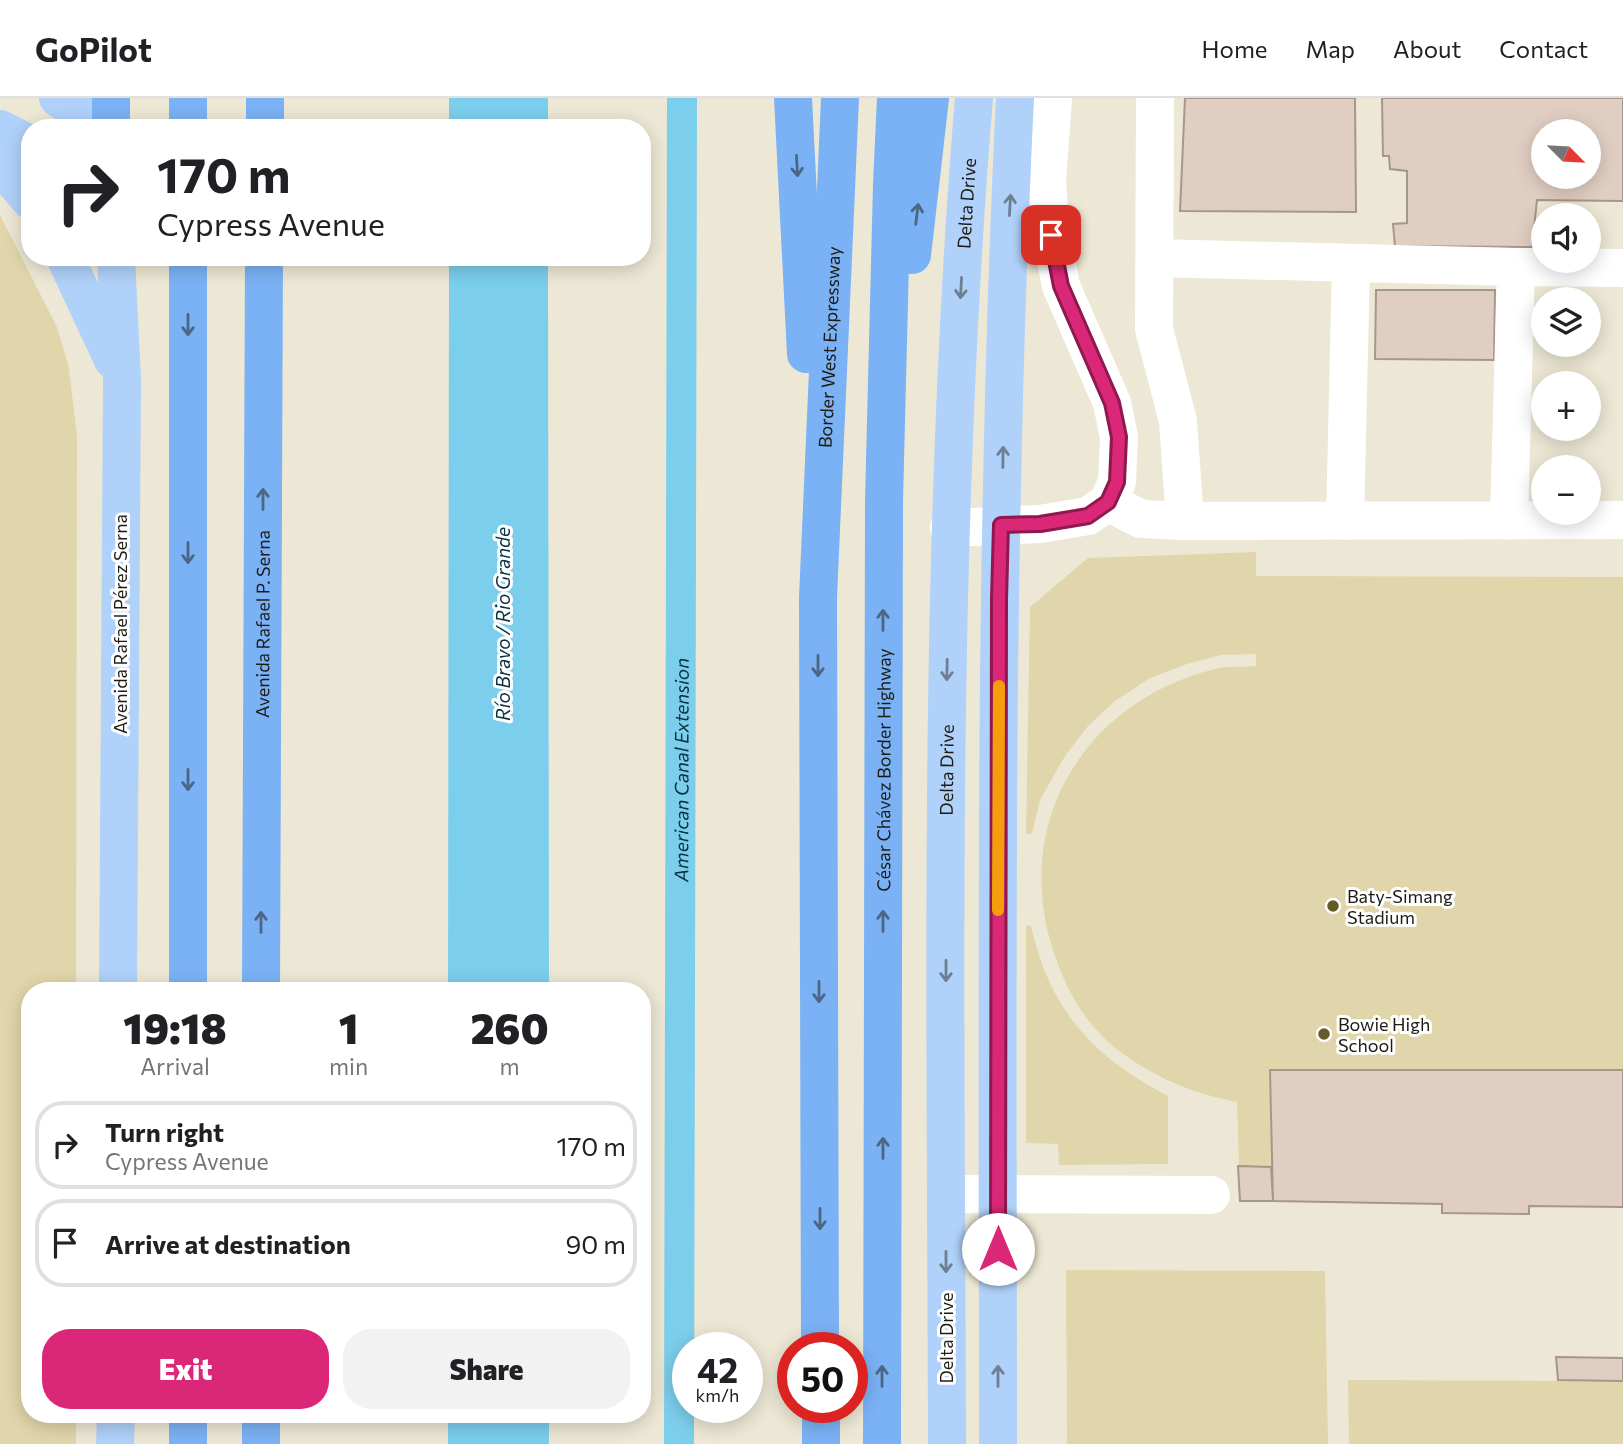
<!DOCTYPE html>
<meta charset="utf-8">
<style>
:root{--surface:#fff;--page:#f2f2f2;--text:#202124;--muted:#757577;--line:#e0e0e0;--accent:#db2777}
body{margin:0;font-family:Commissioner,sans-serif;background:var(--page);color:var(--text);height:100vh;display:flex;flex-direction:column;font-size:26px;white-space:nowrap}
*{box-sizing:border-box;margin:0}
p{font-size:23px;color:var(--muted)}
.icon{flex:none;width:38px;height:38px;fill:none;stroke:currentColor;stroke-width:2;stroke-linecap:round;stroke-linejoin:round}
.map{position:relative;flex:1;overflow:hidden}
.side{position:absolute;left:21px;top:884px;width:630px;height:441px;display:flex;flex-direction:column;background:var(--surface);border-radius:28px;box-shadow:0 4px 18px #0003}
.side>*{flex:none}
.hud{position:absolute;left:21px;top:21px;width:630px;height:147px;border-radius:28px;box-shadow:0 4px 18px #0003;background:#fff;color:var(--text);overflow:hidden}
.needle{width:46px;rotate:114deg}
.buttons{position:absolute;left:1531px;top:21px;display:grid;gap:14px}
.buttons a{display:grid;place-items:center;width:70px;height:70px;border-radius:50%;background:var(--surface);box-shadow:0 4px 18px #0003;font-size:35px}
.speed{position:absolute;left:672px;top:1234px;display:flex;gap:14px;font-size:35px;font-weight:700;text-align:center}
.speed>*{display:grid;place-content:center;width:91px;height:91px;border-radius:50%;background:var(--surface);box-shadow:0 4px 18px #0003;line-height:1}
.speed small{font-size:18px;font-weight:400}
.speed .limit{border:10px solid #d22;background:#fff;color:#111}
.pin{position:absolute;display:grid;place-items:center;width:60px;height:60px;color:#fff;margin:-30px;border-radius:14px;box-shadow:0 4px 10px #0006}
.me{position:absolute;width:77px;margin:-38px;rotate:0deg;stroke-linejoin:round;filter:drop-shadow(0 0 5px #0008)}
.turn{display:flex;align-items:center;gap:24px;height:147px;padding:0 21px;font-size:32px}
.turn .icon{width:91px;height:91px;stroke-width:2.5}
.turn b{display:block;font-size:49px;line-height:60px}
.eta{display:flex;justify-content:space-evenly;align-items:center;height:119px;text-align:center}
.eta b{font-size:42px;font-weight:800;line-height:49px}
.action{display:flex;gap:14px;margin-top:auto;padding:14px 21px}
.action a{flex:1;height:80px;border-radius:28px;background:var(--accent);color:#fff;font-size:28px;font-weight:800;line-height:80px;text-align:center}
.action a+a{background:var(--page);color:var(--text)}
ul{padding:0;list-style:none}
li{display:flex;align-items:center;gap:21px;height:88px;margin:0 14px 10px;padding:0 7px;border:4px solid var(--line);border-radius:28px}
li div{flex:1}
li b{display:block;font-size:26px}
li em{font-style:normal}
header{display:flex;align-items:center;gap:42px;box-sizing:border-box;height:98px;padding:0 35px;background:var(--surface);border-bottom:2px solid var(--line)}
header strong{font-size:33px}
nav{display:flex;gap:38px;margin-inline-start:auto;font-size:24px}
.map>svg:first-child{display:block}
.green{fill:#e1d6ab}
.water{fill:#7cceed}
.lines{fill:none;stroke-linecap:round;stroke-linejoin:round}
.canal{stroke:#7cceed;stroke-width:30}
.building{fill:#e1cec3;stroke:#a7968b;stroke-width:2;fill-rule:evenodd}
.minor{stroke:#fff;stroke-width:38}
.major{stroke:#b0d1f9;stroke-width:38}
.highway{stroke:#7bb2f5;stroke-width:38}
.oneway{stroke:#4c6684}
.oneway2{stroke:#6e7f92}
.route-casing{stroke:#8e194d;stroke-width:18}
.route{stroke:#db2777;stroke-width:12}
.slow{stroke:#f59e0b;stroke-width:12}
.poi-dot{fill:#635c28;stroke:#fff;stroke-width:2.5}
.labels{text-anchor:middle;dominant-baseline:central;stroke-width:6;stroke-linejoin:round;paint-order:stroke}
.street-label{font-size:18px;fill:#1d1b14;stroke:#fff}
.poi-label{font-size:18px;fill:#1d1b14;stroke:#fff;text-anchor:start}
.water-label{font-size:19px;font-style:italic;fill:#0a323e;stroke:#fff}
</style>
<header>
<strong>GoPilot</strong>
<nav><a>Home</a><a>Map</a><a>About</a><a>Contact</a></nav>
</header>
<div class="map">
<svg width="1623" height="1346" viewBox="0 0 1623 1346">
<rect width="100%" height="100%" fill="#ede8d5"/>
<path class="green" d="M0,117L57,229L69,270L77,338L76,892H30V1316H76V1346H0Z
M1256,454V478L1623,479V1109L1530,1108L1529,1116L1442,1115L1441,1106L1240,1103L1237,1004C1196,996 1163,983 1129,960C1122,955 1114,950 1108,944C1079,916 1064,887 1052,849C1012,719 1089,600 1219,570C1231,568 1244,569 1256,568V556L1221,557L1187,566L1150,580L1115,603L1088,628L1065,658L1040,702L1032,735L1026,736L1030,509L1088,460Z
M1026,827L1031,828C1050,912 1092,958 1168,998V1066L1059,1067L1058,1046L1026,1045Z
M1066,1172L1325,1173L1328,1346H1067Z
M1348,1282L1623,1283V1346H1349Z"/>
<path class="water" d="M449,0H548V30H449Z
M449,159H548L549,892H448Z
M448,1316H549V1346H448Z"/>
<g class="lines">
<path class="canal" id="s1" d="M679,1346L682,0"/>
</g>
<path class="building" d="M1185,0H1355L1356,114L1180,113Z
M1382,0H1623V103L1537,102L1532,149L1395,148L1393,126L1407,125V73L1390,71L1389,58H1383ZM1544,33H1589V79H1544Z
M1376,192H1495L1494,262L1375,261Z
M1270,972H1623V1109L1529,1108V1116L1442,1115V1106L1273,1103Z
M1238,1068L1271,1069L1273,1103H1240Z
M1556,1259L1623,1260V1283L1558,1282Z"/>
<g class="lines">
<path class="minor" d="M1155,0L1154,231L1178,323L1185,423L1623,422
M1155,160L1516,169
M1108,404L1141,421L1185,423
M1345,423L1351,165
M1509,423L1516,169L1623,170
M949,430L1040,426L1088,418L1108,404L1117,384L1119,339L1112,305L1061,188L1051,137L1047,83L1053,0
M946,1096L1211,1097"/>
<g class="major">
<path d="M58,0L84,18L93,30"/>
<path d="M0,31L30,46"/>
<path d="M0,67L30,102"/>
<path d="M65,159L113,262"/>
<path d="M116,159L122,282L118,892"/>
<path d="M115,1346L116,1316"/>
<path id="s2" d="M947,1346C946,897 937,448 974,0"/>
<path d="M998,1346C998,897 993,448 1015,0"/>
</g>
<g class="highway">
<path d="M111,0V30"/>
<path d="M188,0V30"/>
<path d="M793,0L806,256"/>
<path d="M265,30V0"/>
<path d="M912,157L930,0"/>
<path d="M188,159V892"/>
<path id="s3" d="M261,892L264,159"/>
<path id="s4" d="M820,1250L818,500L840,0"/>
<path d="M821,1309V1346"/>
<path d="M188,1316V1346"/>
<path d="M261,1316V1346"/>
<path id="s5" d="M882,1346L884,403L892,86L896,0"/>
</g>
</g>
<defs><path id="oneway-shaft" d="M-6 0H5M1.5-3L5.5 0L1.5 3" fill="none" stroke-width="1.6" stroke-linecap="round" stroke-linejoin="round" transform="scale(1.75)"/></defs>
<g class="oneway">
<use href="#oneway-shaft" transform="translate(797 68) rotate(87)"/>
<use href="#oneway-shaft" transform="translate(917 116) rotate(-83)"/>
<use href="#oneway-shaft" transform="translate(188 227) rotate(90)"/>
<use href="#oneway-shaft" transform="translate(263 401) rotate(-90)"/>
<use href="#oneway-shaft" transform="translate(188 455) rotate(90)"/>
<use href="#oneway-shaft" transform="translate(883 522) rotate(-90)"/>
<use href="#oneway-shaft" transform="translate(818 568) rotate(90)"/>
<use href="#oneway-shaft" transform="translate(188 682) rotate(90)"/>
<use href="#oneway-shaft" transform="translate(883 823) rotate(-90)"/>
<use href="#oneway-shaft" transform="translate(261 824) rotate(-90)"/>
<use href="#oneway-shaft" transform="translate(819 894) rotate(90)"/>
<use href="#oneway-shaft" transform="translate(883 1050) rotate(-90)"/>
<use href="#oneway-shaft" transform="translate(820 1121) rotate(90)"/>
<use href="#oneway-shaft" transform="translate(882 1278) rotate(-90)"/>
</g>
<g class="oneway2">
<use href="#oneway-shaft" transform="translate(1010 107) rotate(-87)"/>
<use href="#oneway-shaft" transform="translate(961 190) rotate(93)"/>
<use href="#oneway-shaft" transform="translate(1003 359) rotate(-89)"/>
<use href="#oneway-shaft" transform="translate(947 572) rotate(91)"/>
<use href="#oneway-shaft" transform="translate(946 873) rotate(90)"/>
<use href="#oneway-shaft" transform="translate(946 1164) rotate(90)"/>
<use href="#oneway-shaft" transform="translate(998 1278) rotate(-90)"/>
</g>
<g class="lines">
<g class="route-casing">
<path id="route" d="M998,1151L999,501L1001,427L1040,426L1088,418L1108,404L1117,384L1119,339L1112,305L1061,188L1051,137"/>
</g>
<use href="#route" class="route"/>
<path class="slow" d="M998,812L999,588"/>
</g>
<g class="poi-dot">
<circle cx="1333" cy="808" r="7"/>
<circle cx="1324" cy="936" r="7"/>
</g>
<g class="labels">
<g class="street-label">
<text stroke="none"><textPath href="#s2" startOffset="1241">Delta Drive</textPath></text>
<text stroke="none"><textPath href="#s4" startOffset="1001">Border West Expressway</textPath></text>
<text transform="translate(120 526) rotate(-90)">Avenida Rafael Pérez Serna</text>
<text stroke="none"><textPath href="#s3" startOffset="366">Avenida Rafael P. Serna</textPath></text>
<text stroke="none"><textPath href="#s5" startOffset="674">César Chávez Border Highway</textPath></text>
<text stroke="none"><textPath href="#s2" startOffset="674">Delta Drive</textPath></text>
<text transform="translate(946 1240) rotate(-90)">Delta Drive</text>
</g>
<g class="poi-label">
<text x="1347" y="798">Baty-Simang<tspan x="1347" dy="21">Stadium</tspan></text>
<text x="1338" y="926">Bowie High<tspan x="1338" dy="21">School</tspan></text>
</g>
<g class="water-label">
<text transform="translate(502 526) rotate(-90)">Río Bravo / Rio Grande</text>
<text stroke="none"><textPath href="#s1" startOffset="674">American Canal Extension</textPath></text>
</g>
</g>
</svg>
<div class="buttons">
<a><svg class="needle" viewBox="-14 -14 28 28"><path d="M0-13l5 13h-10z" fill="#e53935"/><path d="M0 13l5-13h-10z" fill="#757577"/></svg></a>
<a><svg class="icon" aria-label="sound" viewBox="0 0 24 24"><path d="M4 9h4l5-4v14l-5-4H4zM17 9q2 3 0 6"/></svg></a>
<a><svg class="icon" aria-label="layers" viewBox="0 0 24 24"><path d="M12 4l9 5-9 5-9-5zM3 14l9 5 9-5"/></svg></a>
<a>+</a>
<a>−</a>
</div>
<div class="speed"><div>42<small>km/h</small></div><div class="limit">50</div></div>
<div class="pin" style="left:1051px;top:137px;background:#d93025"><svg class="icon" aria-label="arrive" viewBox="0 0 24 24"><path d="M6 21V4h12l-3 4 3 4H6"/></svg></div>
<svg class="me" style="left:998px;top:1151px" viewBox="-20 -20 40 40"><circle r="19" fill="#fff"/><path d="M0-13L10 11 0 6-10 11z" fill="#db2777"/></svg>
<div class="hud">
<div class="turn"><svg class="icon" aria-label="right" viewBox="0 0 24 24"><path d="M7 20v-9h11M14 6l5 5-5 5"/></svg><div><b>170 m</b>Cypress Avenue</div></div>
</div>
<section class="side">
<div class="eta">
<div><b>19:18</b><p>Arrival</p></div>
<div><b>1</b><p>min</p></div>
<div><b>260</b><p>m</p></div>
</div>
<ul>
<li><svg class="icon" aria-label="right" viewBox="0 0 24 24"><path d="M7 20v-9h11M14 6l5 5-5 5"/></svg><div><b>Turn right</b><p>Cypress Avenue</p></div><em>170 m</em></li>
<li><svg class="icon" aria-label="arrive" viewBox="0 0 24 24"><path d="M6 21V4h12l-3 4 3 4H6"/></svg><div><b>Arrive at destination</b></div><em>90 m</em></li>
</ul>
<div class="action"><a>Exit</a><a>Share</a></div>
</section>
</div>
